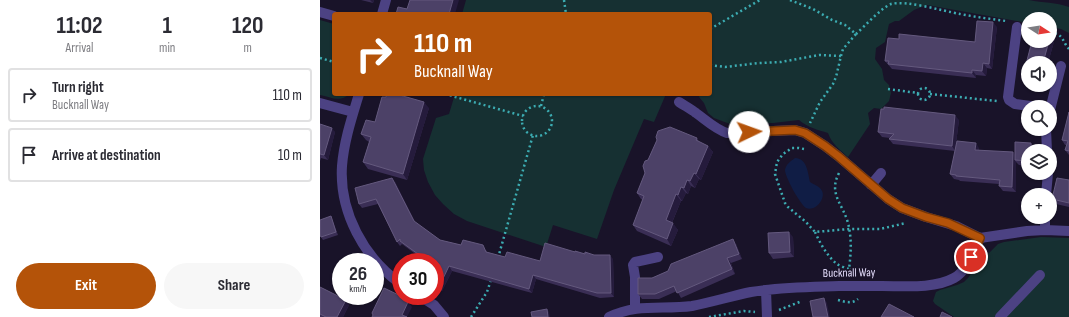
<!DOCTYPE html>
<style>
:root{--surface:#fff;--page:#f7f7f7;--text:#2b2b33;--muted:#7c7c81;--line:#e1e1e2;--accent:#b45309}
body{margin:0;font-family:"Sofia Sans Condensed",sans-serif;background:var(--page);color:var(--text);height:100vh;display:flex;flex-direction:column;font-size:15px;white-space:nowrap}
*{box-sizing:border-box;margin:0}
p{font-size:13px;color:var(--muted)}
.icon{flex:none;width:22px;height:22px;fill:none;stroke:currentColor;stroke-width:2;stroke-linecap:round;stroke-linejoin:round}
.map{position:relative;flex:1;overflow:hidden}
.side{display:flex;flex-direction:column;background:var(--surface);width:320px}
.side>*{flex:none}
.hud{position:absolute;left:12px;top:12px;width:380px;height:84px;border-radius:4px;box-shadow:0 1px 3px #0004;background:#b45309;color:#fff;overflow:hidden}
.needle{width:26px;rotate:102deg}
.buttons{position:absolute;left:701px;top:12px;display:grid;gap:8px}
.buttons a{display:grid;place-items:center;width:36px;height:36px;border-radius:50%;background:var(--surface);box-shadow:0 1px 3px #0004;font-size:20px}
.speed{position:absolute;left:12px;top:253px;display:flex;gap:8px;font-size:20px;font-weight:700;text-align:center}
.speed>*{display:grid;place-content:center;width:52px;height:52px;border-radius:50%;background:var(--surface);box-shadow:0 1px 3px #0004;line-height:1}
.speed small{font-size:10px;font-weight:400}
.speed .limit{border:6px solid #d22;background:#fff;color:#111}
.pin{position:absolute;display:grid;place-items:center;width:34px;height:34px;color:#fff;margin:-17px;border:2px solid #fff;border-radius:50%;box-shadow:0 1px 4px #0007}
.me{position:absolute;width:44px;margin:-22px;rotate:87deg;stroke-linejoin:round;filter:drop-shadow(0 0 3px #0008)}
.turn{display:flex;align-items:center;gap:14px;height:84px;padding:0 16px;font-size:18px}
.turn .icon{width:52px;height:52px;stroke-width:2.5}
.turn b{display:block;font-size:28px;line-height:34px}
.eta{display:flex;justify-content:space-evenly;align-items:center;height:68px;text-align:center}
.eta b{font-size:24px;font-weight:700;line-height:28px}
.button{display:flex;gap:8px;margin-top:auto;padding:8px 16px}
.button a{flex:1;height:46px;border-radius:24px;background:var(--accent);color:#fff;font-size:16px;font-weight:700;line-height:46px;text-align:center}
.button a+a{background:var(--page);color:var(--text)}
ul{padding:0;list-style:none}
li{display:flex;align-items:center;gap:12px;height:54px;margin:0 8px 6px;padding:0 8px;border:2px solid var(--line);border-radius:4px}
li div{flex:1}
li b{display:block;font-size:15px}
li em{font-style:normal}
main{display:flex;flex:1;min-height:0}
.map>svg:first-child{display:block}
.green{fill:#163032}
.water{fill:#101d45}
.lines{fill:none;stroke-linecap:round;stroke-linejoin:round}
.path{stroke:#3cacb2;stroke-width:2.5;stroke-dasharray:2 3;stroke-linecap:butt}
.minor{stroke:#4c4283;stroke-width:10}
.wall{fill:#3a2e55}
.shaded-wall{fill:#251b3c}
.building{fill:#4c4167;stroke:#64597e}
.route-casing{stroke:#753606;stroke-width:10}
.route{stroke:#b45309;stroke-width:7}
.labels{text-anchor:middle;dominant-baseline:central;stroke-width:4;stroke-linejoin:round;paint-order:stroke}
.street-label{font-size:12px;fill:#e4ddfc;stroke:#191329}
</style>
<main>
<section class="side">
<div class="eta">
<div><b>11:02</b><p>Arrival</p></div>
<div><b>1</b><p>min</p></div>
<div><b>120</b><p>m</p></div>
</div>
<ul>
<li><svg class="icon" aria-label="right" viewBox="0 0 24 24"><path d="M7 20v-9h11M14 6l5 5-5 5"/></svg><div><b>Turn right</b><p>Bucknall Way</p></div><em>110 m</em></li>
<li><svg class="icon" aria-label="arrive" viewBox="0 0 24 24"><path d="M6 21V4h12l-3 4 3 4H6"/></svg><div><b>Arrive at destination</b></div><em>10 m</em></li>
</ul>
<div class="button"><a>Exit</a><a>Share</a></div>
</section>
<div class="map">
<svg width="749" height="317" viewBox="0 0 749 317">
<rect width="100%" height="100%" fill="#191329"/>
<path class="green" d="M146,0H709C723,3 736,2 749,7V33L741,29L730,27V19H708V23L607,5L594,10L579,21H575L569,24L565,42L556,48L555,59L562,69L564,80L569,85L571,93L569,101L561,109L554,108L548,113L550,124L528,157C520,150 512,144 508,133C498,130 487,127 479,120L453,123L410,124L394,118L388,113L384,103L379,97L380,94H390V14H142Z
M0,20L14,24V94H29C21,103 10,97 0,95Z
M135,94H346L334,122L324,119L294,190L277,239L233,225L226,247L147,221L134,214L123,204L115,195L108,182L104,170L103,159L116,118L129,114Z
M721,237L749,238V317H634L615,304L613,301L616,292L620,290L637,285L644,282L648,278L661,259L669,253L678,244L684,242Z"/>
<path class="water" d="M475,158C487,158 488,173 490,182C494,185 500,186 502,191C506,199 495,212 486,208C480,204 465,177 465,170C466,164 471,161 475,158Z"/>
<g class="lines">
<path class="path" d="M244,0L246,14
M470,0L493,9L512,20L525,25L536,34L523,49L521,56
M390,29L440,0
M730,32C745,35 741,40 749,49
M536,34C546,25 560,9 571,4C586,0 623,11 640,14C656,17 671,19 686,21
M0,58L14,62
M390,65L405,67L439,63L461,62L499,55L521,56L516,77L513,84L500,102L490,123
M598 94a6 6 0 1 1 12 0a6 6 0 1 1-12 0Z
M568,89L598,93
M125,94L203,116
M610,94L677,101
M221,106L224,94
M202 121a15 15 0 1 1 30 0a15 15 0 1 1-30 0Z
M484,149L479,148H472L463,154L457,162L455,174L465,203L468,207L486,222L495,232L529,229H560L586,223
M519,173C508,194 523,204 528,223C532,239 531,253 529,269L535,273
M495,232C500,243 507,256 517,264C520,266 525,268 529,269
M178,258L213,135
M518,300C525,302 532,304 538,299
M459,310L482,301
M151,317L167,292L171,280
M389,317L424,311L435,312"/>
<path class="minor" d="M0,12L14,16
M62,14L66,0
M697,27L688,97L689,100L695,104L718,107
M39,94C32,117 24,141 22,166C19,212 44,258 81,284
M359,102C365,106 371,109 376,113C386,120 395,129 407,133L475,130L485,133L505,146L518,156L568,199L582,208L606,217L636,226L660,238
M0,103L33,112
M730,110L741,66
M726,129L727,151
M551,185L561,173
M726,195L728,173
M725,217V230
M660,238L707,231L725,230L749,231
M446,290L447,317
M100,296L114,305L124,317
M315,309V277L313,265L315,262L338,257
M289,317C318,303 342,310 372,306C392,302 412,296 431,292C460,287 490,287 519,286C534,286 548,286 562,286C584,286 614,289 634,278C648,270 654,251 660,238
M680,317L720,275"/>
</g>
<path class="wall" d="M41,0H54L53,3Z
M677,27L672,69L667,68L666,76L656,75V78L572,69L565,61L579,39L655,42Z
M730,32H731L735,38L728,63H708V85H722L721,90L705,85L702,80L712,41H730Z
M109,108L87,180L48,169L43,162L49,142L46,140L41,134L55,122Z
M749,112V155L745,150L747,145H745L742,140Z
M639,120L635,151L659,148V150L695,155L715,148L708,151V166L699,165L696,162V192L683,191L679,186V184L640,181L639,180L634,179L630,174L635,151L573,144L569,139L570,138L562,137L558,132Z
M0,124L15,132L8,160L1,158L0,161Z
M377,138L379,142L388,146L393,152L381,180L379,179L375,188L371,186L368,194L366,193L362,201H361L352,223L358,230L351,246L317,231L313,225L323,200L321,199L317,193L325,173L328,160L337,140Z
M749,180V207L736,204L732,199Z
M75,182L95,222L120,240L141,245L166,250L167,252L185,257L220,261L255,252L274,255L293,259L294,297L280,298L216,279L212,293L132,271L122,291L115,288V262H106L82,244L80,246L77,242L58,204L42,208L39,204Z
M11,216L12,219L18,235L3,240L1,237Z
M473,237L474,257L453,259L449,253Z
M416,244L422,259L411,263L415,274L361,298L357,291L339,299H322L318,294L332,278Z
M0,287L29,305L23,317H0Z"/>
<path class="shaded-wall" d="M50,0H54L53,3Z
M133,0H139L135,14H129Z
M673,22L677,27L672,69L669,64Z
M731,32L735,38L728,63H723L729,41H730V37Z
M663,63L667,68L666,76L662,71Z
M652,70L656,75V78L652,73Z
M718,85H722L721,90Z
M104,102L109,108L87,180L83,174Z
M635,115L639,120L635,151L632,146Z
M12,128L15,132L8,160L4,155Z
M656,143L659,148L658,155L655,150Z
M711,143L715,148V151H711Z
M388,146L393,152L381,180L376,174Z
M693,152L696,156L695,160L696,162V192L692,187Z
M374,173L379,179L375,188L370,181Z
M72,178L75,182L97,226L94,221Z
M367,180L371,186L368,194L364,188Z
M361,187L366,193L362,201L358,195Z
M356,194L361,201L350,227L346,220Z
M353,223L358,230L351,246L347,239Z
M469,232L473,237L474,257L470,252Z
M413,239L416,244L422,259L419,254Z
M290,255L293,259L294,297L291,293Z
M407,258L411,263L415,274L412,269Z
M129,266L132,271L122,291L119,287Z
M213,275L216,279L212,293L209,289Z
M504,298L507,303L510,317H508Z
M87,299L92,307L87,317L82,315Z
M26,300L29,305L23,317H17Z
M227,309L229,312L230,317H228Z"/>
<path class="building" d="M90,0H133L129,14H76L78,7L87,9Z
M657,21L673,22L669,64L663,63L662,71L652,70V73L568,64L569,61H565L568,38L579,39V34L655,42Z
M712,41H729L723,63H708V82L702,80Z
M67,94H76L104,102L83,174L43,162L51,137L41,134L46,120L55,122L62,97H66Z
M564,107L635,115L632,146L569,139L574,134L558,132L561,109H564Z
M749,112V151L745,150L748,141L742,140Z
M0,124L12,128L4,155L0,154Z
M350,127L377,138L376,140L388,146L376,174L374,173L370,181L367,180L364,188L361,187L358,195L356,194L346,220L353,223L347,239L313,225L324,196L317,193L325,173L323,166L325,161L328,160L337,140L336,137L338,131Z
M637,141L656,143L655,150L693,152L692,187L679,186L680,180L636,176V175L630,174Z
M695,142L711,143V151H708V161L695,160Z
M72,178L94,221L120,240L141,245L143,240L163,245L166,252L185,257L187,252L220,261L225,243L255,252V251L265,254V252L274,255H290L291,293H277L213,275L209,289L129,266L119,287L115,285V262H109L80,241V239L77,242L56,199L39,204L35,188Z
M737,178L749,180V203L732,199Z
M11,216L16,232L1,237L0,235V220Z
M469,232L470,252L449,253L448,233Z
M413,239L419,254L407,258L412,269L357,293L354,286L335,294H318V278H332L348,271L351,264Z
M31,256L35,262H23Z
M21,264V270L18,266Z
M0,287L26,300L17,317H6L0,314Z
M64,288L87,299L86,301L88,302L82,315L87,317H52L53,315L52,313Z
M504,298L508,317H493L490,301Z
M569,304L594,317H561Z
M227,309L228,317H212L211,312Z
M622,312L632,317H620Z"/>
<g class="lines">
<g class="route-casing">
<path id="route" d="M429,132L475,130L485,133L505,146L518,156L568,199L582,208L606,217L628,223L660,238L651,257"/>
</g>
<use href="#route" class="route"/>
</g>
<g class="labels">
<g class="street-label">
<text transform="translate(529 273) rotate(-1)">Bucknall Way</text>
</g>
</g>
</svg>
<div class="buttons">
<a><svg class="needle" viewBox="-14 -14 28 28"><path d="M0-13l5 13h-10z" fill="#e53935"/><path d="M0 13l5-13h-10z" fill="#7c7c81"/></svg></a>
<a><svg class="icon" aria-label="sound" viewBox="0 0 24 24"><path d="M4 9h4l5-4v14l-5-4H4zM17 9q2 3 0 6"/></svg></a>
<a><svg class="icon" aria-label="search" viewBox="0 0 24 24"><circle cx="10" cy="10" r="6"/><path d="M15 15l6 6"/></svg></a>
<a><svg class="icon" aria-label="layers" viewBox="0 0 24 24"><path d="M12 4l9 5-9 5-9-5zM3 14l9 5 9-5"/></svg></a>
<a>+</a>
</div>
<div class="speed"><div>26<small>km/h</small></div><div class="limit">30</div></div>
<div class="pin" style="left:651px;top:257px;background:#d93025"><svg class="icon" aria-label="arrive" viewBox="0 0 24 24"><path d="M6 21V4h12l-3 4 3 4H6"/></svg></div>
<svg class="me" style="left:429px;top:132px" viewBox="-20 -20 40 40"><circle r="19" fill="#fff"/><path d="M0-13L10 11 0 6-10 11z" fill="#b45309"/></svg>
<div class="hud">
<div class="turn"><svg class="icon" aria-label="right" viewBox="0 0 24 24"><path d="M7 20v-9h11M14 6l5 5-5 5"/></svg><div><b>110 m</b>Bucknall Way</div></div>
</div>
</div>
</main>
